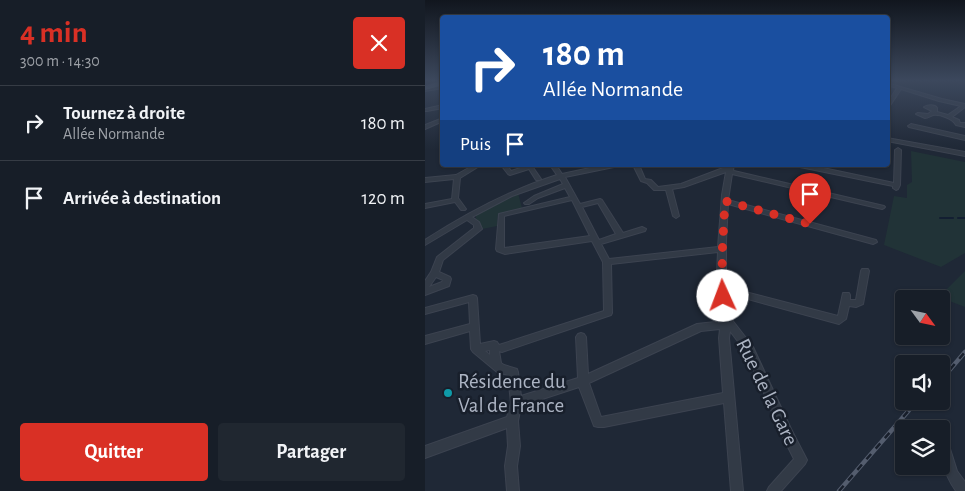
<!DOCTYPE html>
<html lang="fr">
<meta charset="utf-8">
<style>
:root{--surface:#171e28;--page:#202730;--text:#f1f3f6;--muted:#9ea2a8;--line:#363c45;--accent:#d93025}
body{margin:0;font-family:"Alegreya Sans",sans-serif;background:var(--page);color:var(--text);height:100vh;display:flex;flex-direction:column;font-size:19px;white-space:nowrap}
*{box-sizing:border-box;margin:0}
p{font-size:16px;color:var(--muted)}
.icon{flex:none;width:28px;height:28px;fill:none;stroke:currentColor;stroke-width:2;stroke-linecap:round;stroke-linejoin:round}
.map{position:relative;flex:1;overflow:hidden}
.side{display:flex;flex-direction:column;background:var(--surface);width:425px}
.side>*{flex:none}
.banner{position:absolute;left:15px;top:15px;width:450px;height:152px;border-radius:5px;box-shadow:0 1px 4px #0004,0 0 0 1px var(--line);background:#1a4fa0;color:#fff;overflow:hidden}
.needle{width:32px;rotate:123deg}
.tools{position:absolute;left:470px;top:290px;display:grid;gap:10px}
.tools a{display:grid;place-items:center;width:55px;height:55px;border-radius:5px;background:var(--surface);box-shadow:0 1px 4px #0004,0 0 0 1px var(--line);font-size:25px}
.pin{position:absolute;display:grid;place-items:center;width:42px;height:42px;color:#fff;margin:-51px -21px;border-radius:50% 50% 50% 0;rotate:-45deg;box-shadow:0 0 5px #0007}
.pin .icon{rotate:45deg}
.me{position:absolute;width:55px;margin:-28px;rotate:358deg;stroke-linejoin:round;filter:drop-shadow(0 0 4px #0008)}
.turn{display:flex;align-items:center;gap:18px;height:105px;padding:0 20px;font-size:22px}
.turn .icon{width:65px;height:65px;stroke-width:2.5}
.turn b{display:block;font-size:35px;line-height:42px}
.then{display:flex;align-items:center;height:48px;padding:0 20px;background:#0003;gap:10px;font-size:19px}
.round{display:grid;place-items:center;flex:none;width:52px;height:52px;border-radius:5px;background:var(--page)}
.headline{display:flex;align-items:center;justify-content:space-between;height:85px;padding:0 20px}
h1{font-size:30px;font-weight:700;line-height:38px;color:var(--accent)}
.action{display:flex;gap:10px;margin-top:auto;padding:10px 20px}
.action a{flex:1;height:58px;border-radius:5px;background:var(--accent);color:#fff;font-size:20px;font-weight:700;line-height:58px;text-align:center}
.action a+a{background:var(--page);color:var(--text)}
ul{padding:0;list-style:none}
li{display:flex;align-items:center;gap:15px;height:75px;padding:0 20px;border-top:1px solid var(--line)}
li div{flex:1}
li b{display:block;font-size:19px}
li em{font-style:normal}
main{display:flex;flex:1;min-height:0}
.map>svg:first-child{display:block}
.green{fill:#213337}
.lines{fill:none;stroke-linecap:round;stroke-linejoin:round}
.stream{stroke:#131f32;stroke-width:2}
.minor-casing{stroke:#3c4350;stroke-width:2}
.major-casing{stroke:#3c4350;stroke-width:2}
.minor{fill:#323a46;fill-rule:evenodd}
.major{fill:#505967;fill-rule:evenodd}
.rail-casing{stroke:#545d6e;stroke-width:4.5}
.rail{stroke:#181f2b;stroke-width:2.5;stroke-dasharray:7;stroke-linecap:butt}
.route{stroke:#d93025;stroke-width:9;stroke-dasharray:0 16.2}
.culture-dot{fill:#0f9aa8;stroke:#181f2b;stroke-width:2}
.labels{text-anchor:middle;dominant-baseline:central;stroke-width:5;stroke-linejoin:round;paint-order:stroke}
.near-poi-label{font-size:21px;fill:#acb4c3;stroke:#181f2b;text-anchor:start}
.near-street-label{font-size:21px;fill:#acb4c3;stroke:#181f2b}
</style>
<main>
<section class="side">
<div class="headline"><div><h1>4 min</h1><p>300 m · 14:30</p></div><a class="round" style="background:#d93025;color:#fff"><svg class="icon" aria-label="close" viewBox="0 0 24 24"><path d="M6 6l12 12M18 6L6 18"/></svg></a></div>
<ul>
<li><svg class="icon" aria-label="right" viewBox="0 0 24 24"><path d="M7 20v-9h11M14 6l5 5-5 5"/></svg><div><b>Tournez à droite</b><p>Allée Normande</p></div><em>180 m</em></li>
<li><svg class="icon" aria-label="arrive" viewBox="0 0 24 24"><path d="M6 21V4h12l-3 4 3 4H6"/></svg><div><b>Arrivée à destination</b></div><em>120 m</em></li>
</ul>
<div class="action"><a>Quitter</a><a>Partager</a></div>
</section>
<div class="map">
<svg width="540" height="491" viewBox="0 0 540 491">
<rect width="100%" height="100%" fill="#1f2836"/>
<path class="green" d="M486,151L540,162V253L516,267L459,245L469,196L482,198V185L487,182Z
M93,193L97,208L75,214L73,215L72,226L57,229L51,219V215Z
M540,271V307L514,297Z"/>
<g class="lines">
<path class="stream" d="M515,218H528
M533,218H540"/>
<g class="minor-casing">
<path id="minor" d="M462,83L517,99L540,104V107L527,117L534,120L535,123H540V127L531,125C528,119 515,114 508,115C505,116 503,118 500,118L491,114L493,113L503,114L507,111L499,107C502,105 510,104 512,108V112L523,115L536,106L514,101L476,89L462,110V104L472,88L462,85Z
M18,86V88L0,91V89Z
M15,98H18V100H15Z
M18,105V108L2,111H0V109Z
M18,118V121L0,129V125Z
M486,124L540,136V140L484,127L483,126Z
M462,138L540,152V156L462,141Z
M473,148L476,150L475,185L473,189L471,190L468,188V186L375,167L372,165H384L469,183L470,150Z
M49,165H56L35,178L33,198L41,209L40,210H36L30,202L0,208V204L27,199L29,179L0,182V178L31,175Z
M76,165H82L86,171L105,165L107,166L116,179L115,180H111L104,169L85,175L83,174Z
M125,165H131L137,174L179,165H192L189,167L140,177L155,204L175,199L177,200L198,233L217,227L221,229L220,231L176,244L184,259L293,247L297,195L301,172L259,187L247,189L254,216L251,218L248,216L241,190H229L222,183L216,181L208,165H214L220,179L226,180L233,187L256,184L298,168L294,165H301L303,166V165H309L308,170L309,171L459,206L460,207L459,208L457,209L307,174L303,200L451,240L452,242L448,244L303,204L301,241V287L413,316L418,293H424L425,295V300H431L436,271L437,269H443L444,271L438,304L431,307L424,306L421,319L414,324L301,293L304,316L328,347L366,429L382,460L380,464L356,491H342L344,487L369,459L358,437L321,352L305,331L304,338L318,491H306L299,403L179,427H173L169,426L154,387L96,406L93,421L95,446L92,466L94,491H82L80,466L83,446L82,428L0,458V446L82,417L86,403L83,375L72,372L48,352L46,349L45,331L0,344V336L45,324L44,302L0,314V308L48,295L51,296L52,298L55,344L69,341L72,342L74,345L179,311L178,262L167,241L80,254L72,251L71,249L74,214L145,197L140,188L113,198L104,204H100L99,203L109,196L138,184L135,179L87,196L47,217L54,222L57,229L18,260L14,272L25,277L26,279L24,286L0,295V281L6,272L12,257L49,228V225L42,220L0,245V240C42,213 85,190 132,175ZM147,200L165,236L79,248V216ZM173,203L191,234L174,240L157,207ZM293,252C292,273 290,298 296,318L290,322L272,324L163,374L161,337L159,334L156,333L153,334L151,337L153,378L96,396L93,372L92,369L79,365L76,363L74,351L77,352L186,315L187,313L186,264ZM11,277L18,280L17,282L4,287ZM295,329L294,338L298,393L176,417L164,383L276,331ZM65,350V355L60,351Z
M516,431L520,433L532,471L540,482V491H531C516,469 516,457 516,431Z"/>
</g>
<g class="major-casing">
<path id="major" d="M18,81V85L0,90V86Z"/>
</g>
<use href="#minor" class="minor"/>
<use href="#major" class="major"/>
<g class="rail-casing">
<path id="rail" d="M516,380L540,352
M414,491L492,401"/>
</g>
<use href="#rail" class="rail"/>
</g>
<linearGradient id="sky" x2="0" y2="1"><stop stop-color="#11161e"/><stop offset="0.54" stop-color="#3c485d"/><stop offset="1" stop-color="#3c485d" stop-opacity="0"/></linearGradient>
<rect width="540" height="149" fill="url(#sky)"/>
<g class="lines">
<path class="route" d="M298,296L297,256L300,201L385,224"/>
</g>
<circle class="culture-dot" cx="23" cy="393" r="5"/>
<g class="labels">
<g class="near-poi-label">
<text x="33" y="381">Résidence du<tspan x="33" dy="24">Val de France</tspan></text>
</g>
<g class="near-street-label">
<text transform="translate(342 392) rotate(64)">Rue de la Gare</text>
</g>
</g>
</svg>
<div class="tools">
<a><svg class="needle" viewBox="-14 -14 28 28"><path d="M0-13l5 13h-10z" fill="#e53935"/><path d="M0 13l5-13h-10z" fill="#9ea2a8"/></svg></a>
<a><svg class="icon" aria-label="sound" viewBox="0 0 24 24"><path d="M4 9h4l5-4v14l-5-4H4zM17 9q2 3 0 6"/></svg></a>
<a><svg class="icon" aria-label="layers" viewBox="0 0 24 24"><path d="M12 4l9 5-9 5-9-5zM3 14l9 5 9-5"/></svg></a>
</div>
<div class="pin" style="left:385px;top:224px;background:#d93025"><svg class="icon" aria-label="arrive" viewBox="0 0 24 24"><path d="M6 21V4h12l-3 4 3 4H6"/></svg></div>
<svg class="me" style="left:298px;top:296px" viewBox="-20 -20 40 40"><circle r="19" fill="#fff"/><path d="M0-13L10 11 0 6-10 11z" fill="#d93025"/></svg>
<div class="banner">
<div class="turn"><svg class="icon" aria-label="right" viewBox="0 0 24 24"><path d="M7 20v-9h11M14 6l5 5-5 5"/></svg><div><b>180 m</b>Allée Normande</div></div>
<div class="then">Puis<svg class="icon" aria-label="arrive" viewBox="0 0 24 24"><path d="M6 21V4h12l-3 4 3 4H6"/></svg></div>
</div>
</div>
</main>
